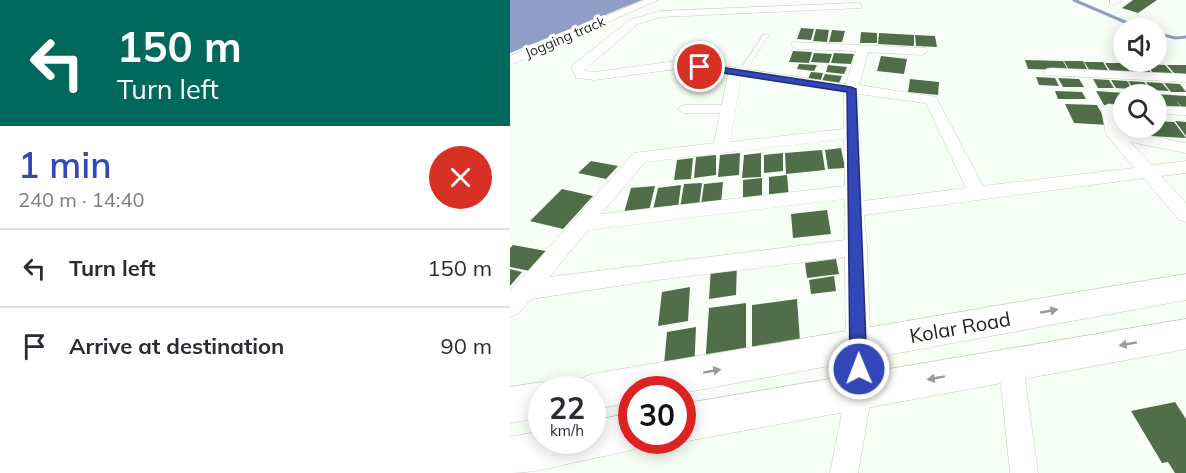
<!DOCTYPE html>
<meta charset="utf-8">
<style>
:root{--surface:#fff;--page:#f2f2f3;--text:#2b2b33;--muted:#7c7c81;--line:#e1e1e2;--accent:#3347b9}
body{margin:0;font-family:Mulish,sans-serif;background:var(--page);color:var(--text);height:100vh;display:flex;flex-direction:column;font-size:22px;white-space:nowrap}
*{box-sizing:border-box;margin:0}
p{font-size:20px;color:var(--muted)}
.icon{flex:none;width:33px;height:33px;fill:none;stroke:currentColor;stroke-width:2;stroke-linecap:round;stroke-linejoin:round}
.map{position:relative;flex:1;overflow:hidden}
.sheet{display:flex;flex-direction:column;background:var(--surface);width:510px}
.sheet>*{flex:none}
.top-card{background:#00695c;color:#fff;overflow:hidden}
.tools{position:absolute;left:603px;top:18px;display:grid;gap:12px}
.tools a{display:grid;place-items:center;width:54px;height:54px;border-radius:50%;background:var(--surface);box-shadow:0 3px 15px #0003;font-size:30px}
.speed{position:absolute;left:18px;top:376px;display:flex;gap:12px;font-size:30px;font-weight:700;text-align:center}
.speed>*{display:grid;place-content:center;width:78px;height:78px;border-radius:50%;background:var(--surface);box-shadow:0 3px 15px #0003;line-height:1}
.speed small{font-size:15px;font-weight:400}
.speed .limit{border:9px solid #d22;background:#fff;color:#111}
.pin{position:absolute;display:grid;place-items:center;width:51px;height:51px;color:#fff;margin:-26px;border:3px solid #fff;border-radius:50%;box-shadow:0 2px 6px #0007}
.me{position:absolute;width:66px;margin:-33px;rotate:359deg;stroke-linejoin:round;filter:drop-shadow(0 0 4px #0008)}
.turn{display:flex;align-items:center;gap:21px;height:126px;padding:0 18px;font-size:27px}
.turn .icon{width:78px;height:78px;stroke-width:2.5}
.turn b{display:block;font-size:42px;line-height:51px}
.round{display:grid;place-items:center;flex:none;width:63px;height:63px;border-radius:32px;background:var(--page)}
.head{display:flex;align-items:center;justify-content:space-between;height:102px;padding:0 18px}
h1{font-size:36px;font-weight:600;line-height:45px;color:var(--accent)}
ul{padding:0;list-style:none}
li{display:flex;align-items:center;gap:18px;height:78px;padding:0 18px;border-top:2px solid var(--line)}
li div{flex:1}
li b{display:block;font-size:22px}
li em{font-style:normal}
main{display:flex;flex:1;min-height:0}
.map>svg:first-child{display:block}
.water{fill:#8f9dc7}
.lines{fill:none;stroke-linecap:round;stroke-linejoin:round}
.stream{stroke:#8f9dc7;stroke-width:3}
.building{fill:#516d49}
.service-casing{stroke:#becfb9;stroke-width:1}
.minor-casing{stroke:#becfb9;stroke-width:1}
.secondary-casing{stroke:#becfb9;stroke-width:1}
.service{fill:#fff;fill-rule:evenodd}
.minor{fill:#fff;fill-rule:evenodd}
.secondary{fill:#fff;fill-rule:evenodd}
.oneway{fill:#999c98}
.route{fill:#3347b9;stroke:#212e78;stroke-width:1.5}
.labels{text-anchor:middle;dominant-baseline:central;stroke-width:6;stroke-linejoin:round;paint-order:stroke}
.far-street-label{font-size:14px;fill:#1d231b;stroke:#fff}
.near-street-label{font-size:20px;fill:#1d231b;stroke:#fff}
</style>
<main>
<section class="sheet">
<div class="top-card">
<div class="turn"><svg class="icon" aria-label="left" viewBox="0 0 24 24"><path d="M17 20v-9H6M10 6l-5 5 5 5"/></svg><div><b>150 m</b>Turn left</div></div>
</div>
<div class="head"><div><h1>1 min</h1><p>240 m · 14:40</p></div><a class="round" style="background:#d93025;color:#fff"><svg class="icon" aria-label="close" viewBox="0 0 24 24"><path d="M6 6l12 12M18 6L6 18"/></svg></a></div>
<ul>
<li><svg class="icon" aria-label="left" viewBox="0 0 24 24"><path d="M17 20v-9H6M10 6l-5 5 5 5"/></svg><div><b>Turn left</b></div><em>150 m</em></li>
<li><svg class="icon" aria-label="arrive" viewBox="0 0 24 24"><path d="M6 21V4h12l-3 4 3 4H6"/></svg><div><b>Arrive at destination</b></div><em>90 m</em></li>
</ul>
</section>
<div class="map">
<svg width="676" height="473" viewBox="0 0 676 473">
<rect width="100%" height="100%" fill="#f7fef5"/>
<path class="water" d="M0,0H132L0,53Z"/>
<g class="lines">
<path class="stream" d="M564,0L629,28
M646,33L665,38L676,37"/>
</g>
<path class="building" d="M623,0H647L628,13L612,8Z
M291,28L304,29L301,40L287,39Z
M306,29L319,30L317,42L303,41Z
M322,30L335,31L332,42H319Z
M351,32L367,33V43H350Z
M369,33L404,35V46L368,44Z
M405,35L425,36L427,47L406,46Z
M283,51L302,52L299,63L279,62Z
M304,53L322,54L319,63L301,62Z
M324,53L344,54L341,64L321,63Z
M371,56L397,59L394,74L367,71Z
M515,60L553,61L558,70L518,69Z
M554,61H573L578,71L559,70Z
M574,62H593L599,72L580,71Z
M595,63H614L621,73L601,72Z
M289,64L307,65L304,71L287,69Z
M616,64H635L642,74L622,73Z
M636,64L655,65L663,74L643,73Z
M318,65L337,67L334,74L316,72Z
M657,65H676V74H665Z
M301,72L313,73L311,80L298,79Z
M315,74L332,76L329,83L312,81Z
M526,77L545,78L549,86L529,85Z
M548,78L569,79L574,87H553Z
M400,79L429,82L428,95L398,92Z
M583,79L599,80L604,88H588Z
M601,80L617,81L622,89L606,88Z
M618,81L634,82L641,90L624,89Z
M636,82L652,83L659,91L642,90Z
M654,83L670,84L676,92H661Z
M545,91L572,92L576,99H548Z
M586,91L614,93V106L594,105Z
M646,94L676,96V109H673L666,100L672,109L653,108L646,99Z
M555,104L587,105L598,125L564,123Z
M646,121L664,122L676,138L622,135L618,128H646Z
M665,121L676,122V136Z
M331,148L335,168L318,169L315,150Z
M312,150L315,170L276,174L275,153Z
M230,153L229,175L208,177L210,155Z
M251,153V177L232,178L234,155Z
M273,153V171L254,173V155Z
M206,155V175L184,178L186,157Z
M183,158L181,179L164,180L167,160Z
M81,161L108,166L96,179L68,173Z
M277,175L279,198L259,200V177Z
M252,178V199L233,202V180Z
M213,182L211,203L191,205L194,184Z
M192,183L189,206L170,208L174,184Z
M171,185L168,208L143,210L148,188Z
M145,186L139,211L114,213L121,188Z
M52,189L83,196L53,229L20,221Z
M317,210L321,234L283,238L281,214Z
M3,245L36,251L20,271L0,267V248Z
M326,259L329,274L297,278L295,263Z
M227,264L226,295L199,299L201,267Z
M0,269L12,272L0,286Z
M324,276L326,291L301,294L299,280Z
M180,287L178,321L148,326L152,292Z
M287,299L291,355L242,362V305Z
M236,303V361L195,367L199,308Z
M186,327L184,371L153,376L157,332Z
M665,402L676,419V473H665L658,462L652,463L621,411Z"/>
<g class="lines">
<g class="service-casing">
<path id="service" d="M254,34L259,35L233,74H229L228,73Z"/>
</g>
<g class="minor-casing">
<path id="minor" d="M134,0H148L0,65V56Z
M600,0H612L604,5L600,4Z
M347,3L351,4V8L151,17L128,24L75,69L76,71L85,72L173,60L336,84L346,51L287,49L281,45L283,42L416,48L418,51L412,55L358,52L349,85L426,97L473,186L624,168L596,134L591,108L598,104L614,105V113H606L611,130L676,143V153L620,142L642,165L676,161V173L651,176L676,203V222L669,220L634,178L354,215L357,247L362,392L348,473H320L336,392L335,257L147,280L21,299L8,314L0,317V291L124,153L204,143L210,113H174L167,109L174,105H212L218,74L173,68L85,80L66,78L62,68L63,65L120,20L150,11ZM231,76L334,91V129L220,142ZM348,94L416,103L456,188L353,201ZM334,139L335,186L91,214L135,162ZM335,199V240L39,277L78,230Z
M541,68L676,74V82L536,75L534,72L536,69Z
M646,106L676,107V115L646,114Z
M501,353L510,356L513,365L528,473H500L489,365L492,356Z"/>
</g>
<g class="secondary-casing">
<path id="secondary" d="M676,274V300L172,393V390H122V402L82,410V390H65L69,379L82,374Z
M676,319V349L172,442L171,441L172,404Z
M32,382L46,390H32V418L0,423V387Z
M122,413V441H137L135,445C117,453 98,455 80,459C54,464 27,473 0,473V437L32,431V441H82V421Z"/>
</g>
<use href="#service" class="service"/>
<use href="#minor" class="minor"/>
<use href="#secondary" class="secondary"/>
</g>
<defs><path id="oneway-solid" d="M-6-.8H1V-3.2L6.5 0L1 3.2V.8H-6Z" transform="scale(1.5)"/></defs>
<g class="oneway">
<use href="#oneway-solid" transform="translate(539 311) rotate(-10)"/>
<use href="#oneway-solid" transform="translate(618 344) rotate(170)"/>
<use href="#oneway-solid" transform="translate(202 371) rotate(-10)"/>
<use href="#oneway-solid" transform="translate(426 378) rotate(170)"/>
</g>
<path class="route" d="M190,64L341,87L346,89L357,369L355,375L349,377L343,375L340,369L337,92L187,69L186,67Z"/>
<g class="labels">
<g class="far-street-label">
<text transform="translate(55 37) rotate(-23)">Jogging track</text>
</g>
<g class="near-street-label">
<text transform="translate(450 327) rotate(-10)">Kolar Road</text>
</g>
</g>
</svg>
<div class="tools">
<a><svg class="icon" aria-label="sound" viewBox="0 0 24 24"><path d="M4 9h4l5-4v14l-5-4H4zM17 9q2 3 0 6"/></svg></a>
<a><svg class="icon" aria-label="search" viewBox="0 0 24 24"><circle cx="10" cy="10" r="6"/><path d="M15 15l6 6"/></svg></a>
</div>
<div class="speed"><div>22<small>km/h</small></div><div class="limit">30</div></div>
<div class="pin" style="left:190px;top:67px;background:#d93025"><svg class="icon" aria-label="arrive" viewBox="0 0 24 24"><path d="M6 21V4h12l-3 4 3 4H6"/></svg></div>
<svg class="me" style="left:349px;top:369px" viewBox="-20 -20 40 40"><circle r="17" fill="#3347b9" stroke="#fff" stroke-width="3"/><path d="M0-11L8 9 0 5-8 9z" fill="#fff"/></svg>
</div>
</main>
